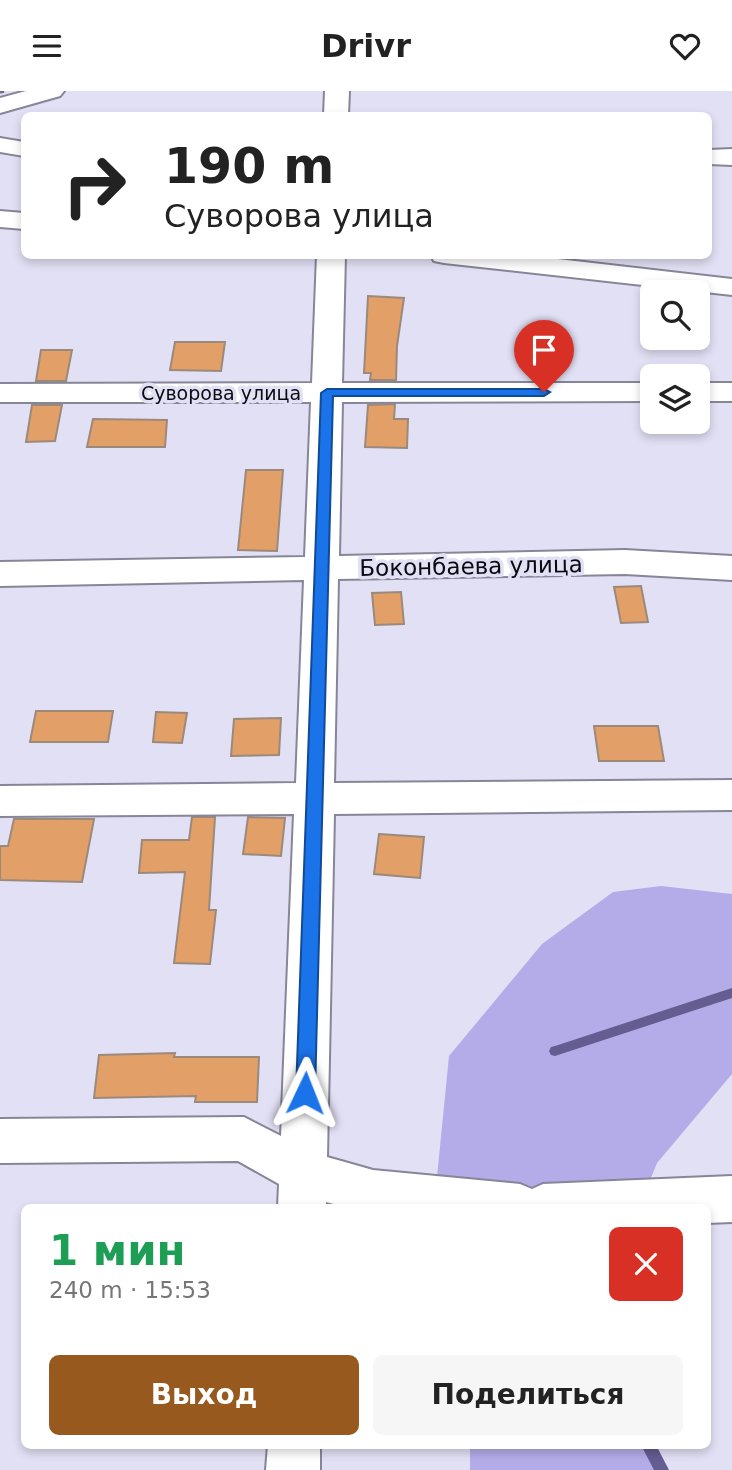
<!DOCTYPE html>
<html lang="ru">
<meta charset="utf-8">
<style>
:root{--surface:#fff;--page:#f6f6f6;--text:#222;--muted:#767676;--accent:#97591e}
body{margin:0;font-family:"DejaVu Sans",sans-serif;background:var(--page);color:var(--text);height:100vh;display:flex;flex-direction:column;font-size:26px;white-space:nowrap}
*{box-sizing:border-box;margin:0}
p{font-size:23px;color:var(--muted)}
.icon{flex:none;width:38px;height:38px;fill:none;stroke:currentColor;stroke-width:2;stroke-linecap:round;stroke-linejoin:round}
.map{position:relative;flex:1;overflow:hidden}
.sheet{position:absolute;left:21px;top:1113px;width:690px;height:245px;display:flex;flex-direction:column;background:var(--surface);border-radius:10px;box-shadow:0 4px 10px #0003}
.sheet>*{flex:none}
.hud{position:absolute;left:21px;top:21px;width:691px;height:147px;border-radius:10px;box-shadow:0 4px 10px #0003;background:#fff;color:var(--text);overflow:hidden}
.buttons{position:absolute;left:640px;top:189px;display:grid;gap:14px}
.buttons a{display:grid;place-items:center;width:70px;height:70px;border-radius:10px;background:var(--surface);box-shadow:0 4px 10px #0003;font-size:35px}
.pin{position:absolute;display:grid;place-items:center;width:60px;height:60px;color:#fff;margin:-72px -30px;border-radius:50% 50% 50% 0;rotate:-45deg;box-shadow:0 0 7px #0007}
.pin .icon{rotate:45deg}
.me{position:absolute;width:77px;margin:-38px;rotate:2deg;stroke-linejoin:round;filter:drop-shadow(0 0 5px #0008)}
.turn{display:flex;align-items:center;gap:24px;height:147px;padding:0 28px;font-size:32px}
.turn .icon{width:91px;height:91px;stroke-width:2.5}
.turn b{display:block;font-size:49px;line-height:60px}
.round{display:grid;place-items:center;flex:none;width:74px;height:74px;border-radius:10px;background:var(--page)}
.overview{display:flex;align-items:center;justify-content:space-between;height:119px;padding:0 28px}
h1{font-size:42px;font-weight:800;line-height:52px;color:#1e9e55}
.primary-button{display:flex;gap:14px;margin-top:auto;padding:14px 28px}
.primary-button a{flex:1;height:80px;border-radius:10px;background:var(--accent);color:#fff;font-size:28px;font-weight:800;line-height:80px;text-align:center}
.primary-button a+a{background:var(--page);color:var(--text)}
header{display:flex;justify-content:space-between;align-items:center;height:91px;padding:0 28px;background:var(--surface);font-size:32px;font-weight:800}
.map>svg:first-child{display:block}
.green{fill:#b4ace8}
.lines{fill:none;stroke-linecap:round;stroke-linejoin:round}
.stream{fill:#655d92;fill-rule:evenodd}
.building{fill:#e29f67;stroke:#9b8a7c;stroke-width:2}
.minor-casing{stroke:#878598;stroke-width:4}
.minor{fill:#fff;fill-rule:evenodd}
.rail{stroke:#706f7c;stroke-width:3.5;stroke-dasharray:7 3.5;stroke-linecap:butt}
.route{fill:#1a73e8;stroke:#114b97;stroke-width:2}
.labels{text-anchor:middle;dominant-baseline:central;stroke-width:7;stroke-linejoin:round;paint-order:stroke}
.far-street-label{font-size:19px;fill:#0b0a11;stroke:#e2e0f5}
.street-label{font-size:23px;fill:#0b0a11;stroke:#e2e0f5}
</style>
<header><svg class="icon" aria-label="menu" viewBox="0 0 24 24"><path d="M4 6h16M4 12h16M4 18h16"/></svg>Drivr<svg class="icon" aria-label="heart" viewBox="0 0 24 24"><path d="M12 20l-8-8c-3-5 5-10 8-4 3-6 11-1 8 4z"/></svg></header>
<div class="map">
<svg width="732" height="1379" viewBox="0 0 732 1379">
<rect width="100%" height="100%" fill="#e2e0f5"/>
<path class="green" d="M661,795L732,803V983L657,1072L639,1116H434L449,965L542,853L613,801Z
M470,1355H652L660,1379H470Z"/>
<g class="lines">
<path class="stream" d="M732,897V907L555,965L551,964L549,960L551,956L555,955Z
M641,1354H656L669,1379H654Z"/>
</g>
<path class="building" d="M368,205L404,207L397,255L396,289H370L371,282H364Z
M175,251H225L221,280L170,279Z
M41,259H72L66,290H36Z
M395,313L394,328H408L407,357L365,356L368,314Z
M32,314H62L55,350L26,351Z
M93,328L167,329L165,356H87Z
M246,379H283L277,460L238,459Z
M641,495L648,531L621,532L614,496Z
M401,501L404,533L375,534L372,502Z
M36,620H113L108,651H30Z
M156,621L187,622L182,652L153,651Z
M281,627L279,664L231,665L234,628Z
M594,635H658L664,670H599Z
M192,726H215L209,819H216L210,873L174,872L185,781L139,782L142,749H189Z
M248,726L285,727L281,765L243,763Z
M14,728H94L82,791L0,789V755H8Z
M379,743L424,746L420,787L374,783Z
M175,962L174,966H259L257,1011H195L196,1005L94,1007L99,964Z"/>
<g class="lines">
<g class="minor-casing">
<path id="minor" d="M26,0H64L60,5L0,22V7Z
M325,0H349L348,24H324Z
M0,47L24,51V65L0,61Z
M732,58V74L709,73V59Z
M0,120L24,122V138L0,136Z
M317,164H345L342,292H653V310L342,311L339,465L625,459L732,465V489L625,483L338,488L334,692L732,689V719L334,723L327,1066L373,1079L520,1093L532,1098L543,1093L732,1085V1131L707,1132V1116H345L326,1111V1116H278L279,1093L238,1070L0,1072V1028L244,1026L281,1045L294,723L0,725V695L296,692L304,489L0,495V471L305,466L311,311H0V293L312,292Z
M431,164H523L732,188V204L444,172L434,170Z
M698,292H732V310H698Z
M268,1354H320V1379H266Z"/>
</g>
<use href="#minor" class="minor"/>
<path class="rail" d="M0,1L4,0"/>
</g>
<path class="route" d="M327,298H544L550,301L544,305H333L315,1002L312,1008L305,1011L299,1008L296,1002L321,302Z"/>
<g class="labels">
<g class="far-street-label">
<text x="221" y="302">Суворова улица</text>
</g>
<g class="street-label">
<text transform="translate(471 475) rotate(-1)">Боконбаева улица</text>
</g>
</g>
</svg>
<div class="buttons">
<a><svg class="icon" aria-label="search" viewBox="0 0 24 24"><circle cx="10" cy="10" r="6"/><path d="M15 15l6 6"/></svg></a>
<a><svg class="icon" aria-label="layers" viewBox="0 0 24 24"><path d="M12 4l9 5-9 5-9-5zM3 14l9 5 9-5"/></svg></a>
</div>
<div class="pin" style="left:544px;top:301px;background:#d93025"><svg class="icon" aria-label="arrive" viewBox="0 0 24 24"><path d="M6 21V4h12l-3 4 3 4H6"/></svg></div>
<svg class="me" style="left:305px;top:1002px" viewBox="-20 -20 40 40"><path d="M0-17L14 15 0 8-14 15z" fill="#1a73e8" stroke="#fff" stroke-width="4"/></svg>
<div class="hud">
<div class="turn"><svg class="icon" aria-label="right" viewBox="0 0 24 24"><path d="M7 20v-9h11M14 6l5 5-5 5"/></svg><div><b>190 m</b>Суворова улица</div></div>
</div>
<section class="sheet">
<div class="overview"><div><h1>1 мин</h1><p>240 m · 15:53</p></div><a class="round" style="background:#d93025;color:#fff"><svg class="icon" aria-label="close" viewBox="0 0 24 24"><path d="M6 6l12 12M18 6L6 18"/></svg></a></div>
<div class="primary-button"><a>Выход</a><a>Поделиться</a></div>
</section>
</div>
